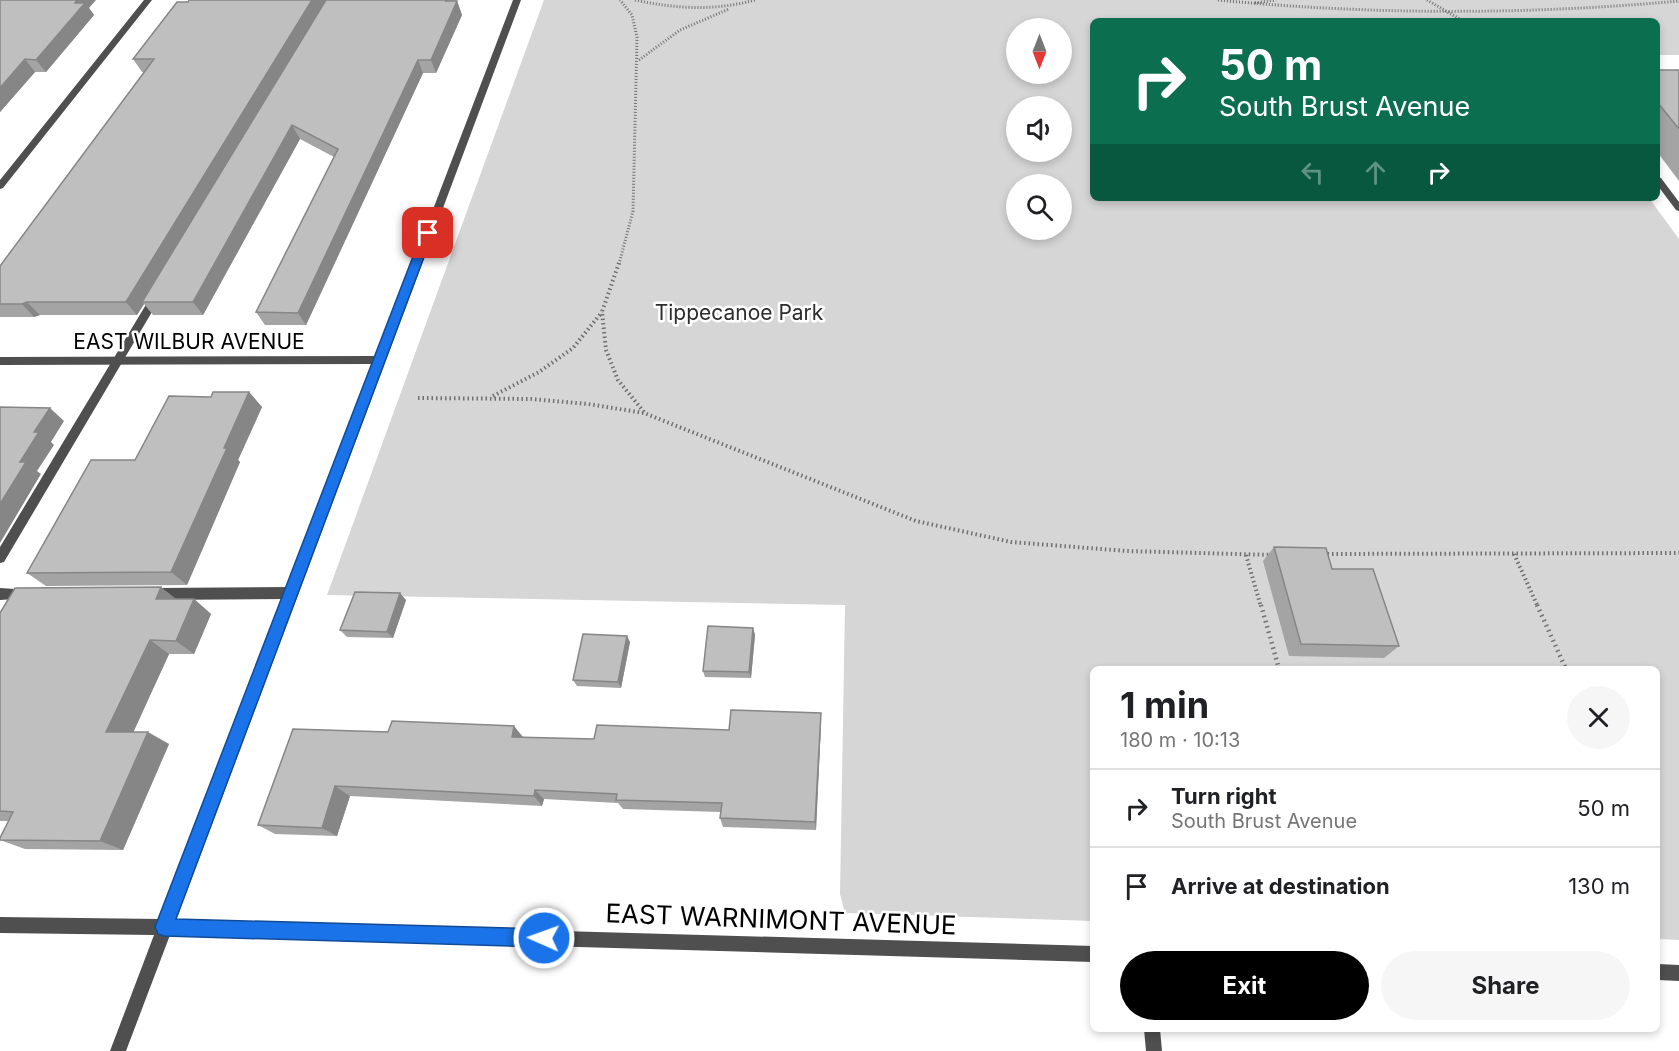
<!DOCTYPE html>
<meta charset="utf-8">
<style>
:root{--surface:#fff;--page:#f6f6f6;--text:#202124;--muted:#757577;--line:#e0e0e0;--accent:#000}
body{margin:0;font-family:Inter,sans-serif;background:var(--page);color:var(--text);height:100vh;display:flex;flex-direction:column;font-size:22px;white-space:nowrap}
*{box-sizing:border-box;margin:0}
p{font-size:20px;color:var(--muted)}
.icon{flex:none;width:33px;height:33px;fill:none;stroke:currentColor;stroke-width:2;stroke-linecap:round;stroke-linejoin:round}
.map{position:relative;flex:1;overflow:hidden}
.sheet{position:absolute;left:1090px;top:666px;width:570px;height:366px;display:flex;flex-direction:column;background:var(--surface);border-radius:9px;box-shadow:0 3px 9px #0003}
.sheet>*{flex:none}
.banner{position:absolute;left:1090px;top:18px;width:570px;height:183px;border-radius:9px;box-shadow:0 3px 9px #0003;background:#0b6e4f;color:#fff;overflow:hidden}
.needle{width:39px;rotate:180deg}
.controls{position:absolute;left:1006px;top:18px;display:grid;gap:12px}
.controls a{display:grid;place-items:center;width:66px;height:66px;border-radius:50%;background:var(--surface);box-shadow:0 3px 9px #0003;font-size:30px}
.pin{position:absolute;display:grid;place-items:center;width:51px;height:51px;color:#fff;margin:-26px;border-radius:12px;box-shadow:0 3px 9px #0006}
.me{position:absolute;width:66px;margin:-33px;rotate:272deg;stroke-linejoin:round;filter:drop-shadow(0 0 4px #0008)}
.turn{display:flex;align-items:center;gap:21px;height:126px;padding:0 30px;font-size:27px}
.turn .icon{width:78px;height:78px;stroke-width:2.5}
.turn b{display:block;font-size:42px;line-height:51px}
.lanes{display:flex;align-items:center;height:57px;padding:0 30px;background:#0003;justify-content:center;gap:30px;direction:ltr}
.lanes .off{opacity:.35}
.round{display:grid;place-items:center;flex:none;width:63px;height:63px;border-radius:32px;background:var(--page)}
.overview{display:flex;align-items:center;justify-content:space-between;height:102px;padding:0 30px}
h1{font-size:36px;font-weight:700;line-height:45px}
.button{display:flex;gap:12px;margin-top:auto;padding:12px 30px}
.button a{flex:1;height:69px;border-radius:36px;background:var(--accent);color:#fff;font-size:24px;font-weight:700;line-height:69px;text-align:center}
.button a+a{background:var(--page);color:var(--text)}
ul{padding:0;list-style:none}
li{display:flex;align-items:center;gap:18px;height:78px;padding:0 30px;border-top:2px solid var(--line)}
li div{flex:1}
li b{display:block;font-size:22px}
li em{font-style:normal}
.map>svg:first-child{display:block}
.green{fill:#d6d6d6;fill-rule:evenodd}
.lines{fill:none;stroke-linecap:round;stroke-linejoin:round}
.path-far2{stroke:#717171;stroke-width:3;stroke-dasharray:1 2;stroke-linecap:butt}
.path-far1{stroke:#717171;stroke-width:4;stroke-dasharray:1.5 3;stroke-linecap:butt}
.path{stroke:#717171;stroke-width:4.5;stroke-dasharray:1.5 4;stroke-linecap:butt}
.service{fill:#4f4f4f;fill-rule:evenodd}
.minor{fill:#4f4f4f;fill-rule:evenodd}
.wall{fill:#a4a4a4}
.shaded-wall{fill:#868686}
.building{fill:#bfbfbf;stroke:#868686;stroke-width:1.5}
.route{fill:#1a73e8;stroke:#114b97;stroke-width:1.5}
.labels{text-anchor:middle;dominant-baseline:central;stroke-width:5;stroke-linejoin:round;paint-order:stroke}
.park-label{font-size:21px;fill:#2d2d2d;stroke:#fff}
.street-label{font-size:21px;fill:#000;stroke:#fff}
.near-street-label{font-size:26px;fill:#000;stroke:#fff}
</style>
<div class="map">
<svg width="1679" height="1051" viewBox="0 0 1679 1051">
<rect width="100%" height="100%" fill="#fff"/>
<path class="green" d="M544,0H1679V55H1658V21H1094V198H1649L1679,239V940L1658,939V669H1094L1093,921L845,913L840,894L845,605L327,595ZM1017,28H1062V74H1017ZM1017,106H1062V152H1017ZM1017,184H1062V230H1017Z"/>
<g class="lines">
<path class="path-far2" d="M635,0C676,9 715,11 755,0
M1218,0C1372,15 1525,15 1679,1
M1427,0L1463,21
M1255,3L1276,0
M639,60L680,30L729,9
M619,264L633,211L637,37L632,15L620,0"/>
<path class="path-far1" d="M619,263L602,312L606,350L618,380L644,412
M493,396L539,372L573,348L602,312
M418,398L531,399L588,404L644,413L916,521L1011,542L1127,551L1273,555
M1323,554L1679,553
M1514,554L1538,607
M1246,555L1261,607"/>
<path class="path" d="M1261,605L1279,669
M1537,605L1566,669"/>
<path class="service" d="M1658,177L1661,178L1679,202V211L1676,210L1658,186Z
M157,291L162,295L4,562L0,563V547L153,293Z
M291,587L295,589L297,593L295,597L291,599L154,600L150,598L148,594L150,590L154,588Z
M0,588L30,590L32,594L30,598L0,600Z
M1144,1029H1160L1162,1051H1146Z"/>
<path class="minor" d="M144,0H152L3,188L0,189V180Z
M513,0H521L176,920L1094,946V962L170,935L126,1051H110L154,935L0,933V917L160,919L374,364L0,365V357L377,356Z
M1658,964L1679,965V981L1658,980Z"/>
</g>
<path class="wall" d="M0,0L89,8L94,15L46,72H35L0,112Z
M189,0H457L456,1H457L462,15L436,73H423L306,325H265L256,312L334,157L300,139L203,315H153L144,304L137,315H40L34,317H0V267L144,72H142L133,59Z
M1658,70H1679V181L1658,153Z
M249,392L262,407L238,460L240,462L187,585L46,586L27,573L135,460L211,397Z
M1274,547L1332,569L1399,646L1384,658L1289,656L1263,561Z
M177,599H194L211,614L194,654H169L133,732L169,744L123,850L25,849L0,840L9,821H0V613Z
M406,600L393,638L347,637L340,630Z
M753,628L755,635L751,678L705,677L703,671Z
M630,642L621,688L577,686L573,680Z
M821,713V724L816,830L723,827L720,818L721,812L623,809L618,803L544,799L542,806L350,796L337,836L275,834L258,825L293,729L523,737L594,739L729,730Z"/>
<path class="shaded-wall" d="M77,0H96L89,8L94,15L46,72L36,60Z
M312,0H326L142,302L144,304L137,315L126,302Z
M457,1L462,15L436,73L431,60Z
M25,59L35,72L0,112V88Z
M418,60L423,73L306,325L298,313Z
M292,125L300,139L203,315L193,302Z
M27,302L40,315L34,317L22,304Z
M249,392L262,407L238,460L240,462L187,585L171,572L224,448Z
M50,408L64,421L51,442L54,445L37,471L41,474L0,543V504L34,432Z
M161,587L180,602L156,599Z
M400,593L406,600L393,638L387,632Z
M194,599L211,614L194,654L176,641Z
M753,628L755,635L751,678L749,672Z
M627,636L630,642L621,688L618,682Z
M150,640L169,654L128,744L106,732Z
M821,713V724L816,830L815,822Z
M514,726L523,737H512Z
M148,732L169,744L123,850L100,841Z
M335,786L350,796L337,836L322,828Z
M535,790L544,799L542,806L534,796Z"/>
<path class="building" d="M0,0H77L75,3H85L36,60L25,59L0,88Z
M189,0H312L126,302H27L22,304H0V266L154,59H133L177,2H188Z
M326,0H447L446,1H457L431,60H418L298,313L256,312L338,149L292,125L193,302H142Z
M1658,70H1679V129L1658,103Z
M213,392H249L224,448H227L171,572L27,573L91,460H135L169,396L211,397Z
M0,407L50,408L34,432H39L20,462H26L0,504Z
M1274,547L1326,548L1332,569H1373L1399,646L1301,644Z
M161,587L156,599H194L176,641L150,640L106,732H148L100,841L0,840V838L13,812L0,811V613L15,588Z
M355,592L400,593L387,632L340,630Z
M708,626L753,628L749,672L703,671Z
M583,634L627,636L618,682L573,680Z
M731,710L821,713L815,822L720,818L722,803L616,800L617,794L535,790L534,796L335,786L322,828L258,825L293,729L388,732L392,721L514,726L512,737L594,739L597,725L729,730Z"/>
<path class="route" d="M428,229L433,233L176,919L544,929L550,932L552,938L550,944L544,947L164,936L158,934L155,927L422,233Z"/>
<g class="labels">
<g class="park-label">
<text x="739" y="312">Tippecanoe Park</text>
</g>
<g class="street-label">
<text x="189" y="341">EAST WILBUR AVENUE</text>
</g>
<g class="near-street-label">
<text transform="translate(781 919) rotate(2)">EAST WARNIMONT AVENUE</text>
</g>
</g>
</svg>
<div class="controls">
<a><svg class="needle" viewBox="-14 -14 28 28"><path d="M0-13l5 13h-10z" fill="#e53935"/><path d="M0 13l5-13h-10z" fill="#757577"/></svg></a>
<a><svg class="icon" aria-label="sound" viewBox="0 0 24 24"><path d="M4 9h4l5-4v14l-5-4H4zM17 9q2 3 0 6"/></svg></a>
<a><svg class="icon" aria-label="search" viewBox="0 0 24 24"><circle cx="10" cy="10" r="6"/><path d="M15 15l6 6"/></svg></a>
</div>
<div class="pin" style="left:428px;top:233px;background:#d93025"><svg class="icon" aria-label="arrive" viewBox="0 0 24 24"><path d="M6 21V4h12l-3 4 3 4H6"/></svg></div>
<svg class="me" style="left:544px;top:938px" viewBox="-20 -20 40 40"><circle r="17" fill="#1a73e8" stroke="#fff" stroke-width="3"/><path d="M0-11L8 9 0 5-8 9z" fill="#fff"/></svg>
<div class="banner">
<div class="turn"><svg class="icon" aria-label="right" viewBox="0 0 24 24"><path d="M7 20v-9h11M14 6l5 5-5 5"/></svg><div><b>50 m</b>South Brust Avenue</div></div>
<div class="lanes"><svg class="icon off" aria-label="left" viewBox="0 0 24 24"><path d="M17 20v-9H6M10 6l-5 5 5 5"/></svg><svg class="icon off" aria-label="ahead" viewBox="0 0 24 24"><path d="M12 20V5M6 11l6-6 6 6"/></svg><svg class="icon" aria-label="right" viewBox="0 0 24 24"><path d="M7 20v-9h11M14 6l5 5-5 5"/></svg></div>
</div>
<section class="sheet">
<div class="overview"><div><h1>1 min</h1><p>180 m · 10:13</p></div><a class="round"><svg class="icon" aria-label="close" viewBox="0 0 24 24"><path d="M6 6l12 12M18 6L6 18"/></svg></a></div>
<ul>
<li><svg class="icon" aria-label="right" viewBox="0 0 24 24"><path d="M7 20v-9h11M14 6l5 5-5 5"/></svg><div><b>Turn right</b><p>South Brust Avenue</p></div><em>50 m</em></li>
<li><svg class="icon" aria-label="arrive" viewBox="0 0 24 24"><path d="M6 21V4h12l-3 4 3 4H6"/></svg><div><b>Arrive at destination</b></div><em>130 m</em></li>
</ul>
<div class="button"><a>Exit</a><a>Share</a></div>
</section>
</div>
